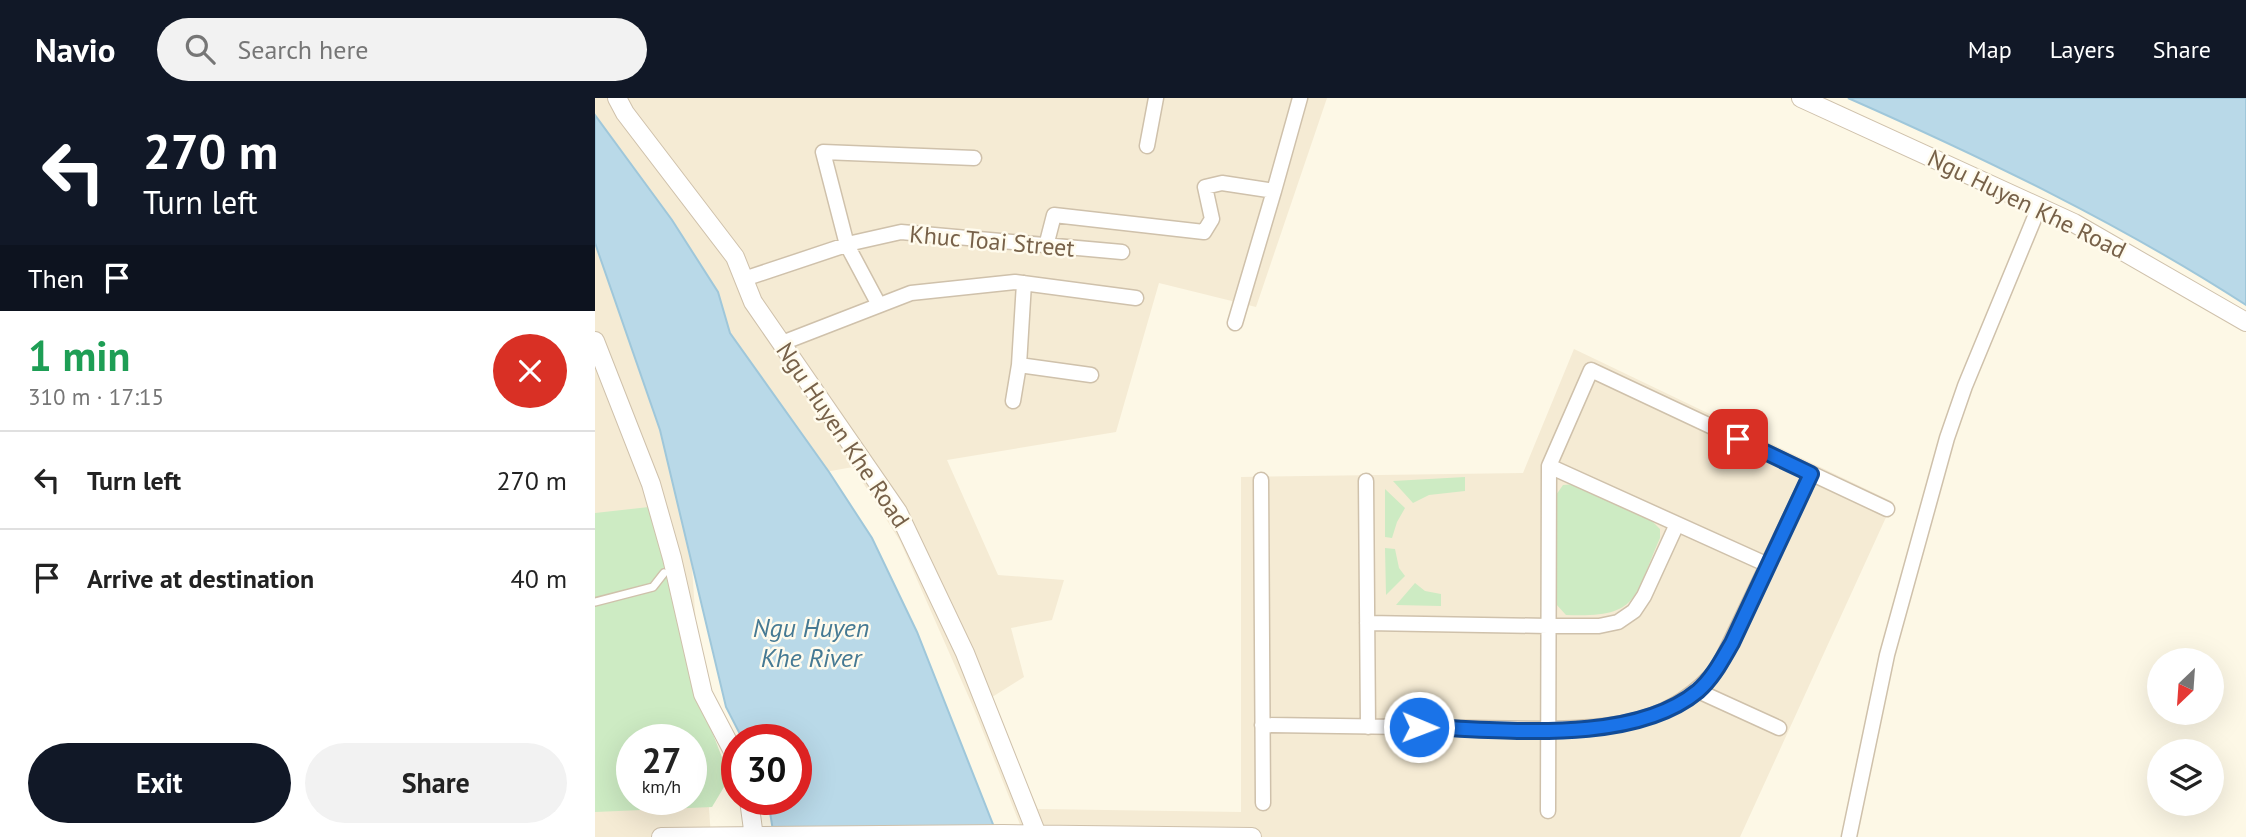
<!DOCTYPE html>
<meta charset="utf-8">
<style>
:root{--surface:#fff;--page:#f2f2f2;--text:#222;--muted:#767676;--line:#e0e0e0;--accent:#111827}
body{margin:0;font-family:"PT Sans",sans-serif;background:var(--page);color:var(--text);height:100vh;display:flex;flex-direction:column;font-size:26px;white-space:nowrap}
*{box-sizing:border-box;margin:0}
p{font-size:23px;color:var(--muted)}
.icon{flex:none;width:38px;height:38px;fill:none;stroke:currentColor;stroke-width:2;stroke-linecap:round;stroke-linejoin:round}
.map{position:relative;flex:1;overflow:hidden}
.panel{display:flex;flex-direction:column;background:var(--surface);width:595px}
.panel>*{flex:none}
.top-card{background:#111827;color:#fff;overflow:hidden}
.needle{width:46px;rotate:205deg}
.buttons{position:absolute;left:1552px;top:550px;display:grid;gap:14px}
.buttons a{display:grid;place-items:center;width:77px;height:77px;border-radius:50%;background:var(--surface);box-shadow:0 7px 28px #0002;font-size:35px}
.speed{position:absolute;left:21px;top:626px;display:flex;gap:14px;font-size:35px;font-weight:700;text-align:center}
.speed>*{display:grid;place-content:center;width:91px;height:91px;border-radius:50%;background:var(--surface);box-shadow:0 7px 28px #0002;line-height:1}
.speed small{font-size:18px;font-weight:400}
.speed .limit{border:10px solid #d22;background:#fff;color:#111}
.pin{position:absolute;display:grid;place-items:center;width:60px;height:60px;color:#fff;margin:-30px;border-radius:14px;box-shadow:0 4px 10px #0006}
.me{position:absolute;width:77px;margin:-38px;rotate:91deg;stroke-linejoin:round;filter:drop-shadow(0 0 5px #0008)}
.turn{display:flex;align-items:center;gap:24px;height:147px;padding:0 28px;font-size:32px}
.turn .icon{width:91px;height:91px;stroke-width:2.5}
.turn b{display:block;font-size:49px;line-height:60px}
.then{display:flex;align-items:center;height:66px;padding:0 28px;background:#0003;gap:14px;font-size:26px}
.round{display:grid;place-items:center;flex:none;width:74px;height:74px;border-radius:37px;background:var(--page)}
.headline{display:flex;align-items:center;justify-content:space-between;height:119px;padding:0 28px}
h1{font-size:42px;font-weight:600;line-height:52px;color:#1e9e55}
.primary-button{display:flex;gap:14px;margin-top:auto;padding:14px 28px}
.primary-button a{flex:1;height:80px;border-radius:42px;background:var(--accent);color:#fff;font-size:28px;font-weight:600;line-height:80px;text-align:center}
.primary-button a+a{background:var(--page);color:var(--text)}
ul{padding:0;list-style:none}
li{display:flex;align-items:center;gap:21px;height:98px;padding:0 28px;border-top:2px solid var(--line)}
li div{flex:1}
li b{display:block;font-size:26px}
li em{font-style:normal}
header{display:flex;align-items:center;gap:42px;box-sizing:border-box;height:98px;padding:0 35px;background:var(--accent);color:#fff}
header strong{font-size:33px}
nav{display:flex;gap:38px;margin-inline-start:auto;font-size:24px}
.search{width:490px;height:63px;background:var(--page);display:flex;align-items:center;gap:18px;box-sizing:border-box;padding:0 24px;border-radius:38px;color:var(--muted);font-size:26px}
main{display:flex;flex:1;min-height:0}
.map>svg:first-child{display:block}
.residential{fill:#f5ebd4;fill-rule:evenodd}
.green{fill:#cdebc3;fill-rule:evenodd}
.water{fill:#b9d9e8;stroke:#9fc7da;stroke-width:2}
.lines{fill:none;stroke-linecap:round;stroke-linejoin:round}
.service-casing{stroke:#cfc1ab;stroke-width:10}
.minor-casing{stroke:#cfc1ab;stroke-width:17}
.tertiary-casing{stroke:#cfc1ab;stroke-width:20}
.service{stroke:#fff;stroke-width:7}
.minor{stroke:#fff;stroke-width:14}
.tertiary{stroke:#fff;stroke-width:18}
.route-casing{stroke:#114b97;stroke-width:18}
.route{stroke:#1a73e8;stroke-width:12}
.labels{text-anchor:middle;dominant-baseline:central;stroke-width:5;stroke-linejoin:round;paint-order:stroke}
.street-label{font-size:24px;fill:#776149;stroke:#fffbed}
.water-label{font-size:26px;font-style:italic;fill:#457993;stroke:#fffbed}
</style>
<header>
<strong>Navio</strong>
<div class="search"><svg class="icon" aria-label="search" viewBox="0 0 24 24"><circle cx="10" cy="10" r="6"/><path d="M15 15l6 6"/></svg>Search here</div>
<nav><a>Map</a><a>Layers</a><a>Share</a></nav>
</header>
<main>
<section class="panel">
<div class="top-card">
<div class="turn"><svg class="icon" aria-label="left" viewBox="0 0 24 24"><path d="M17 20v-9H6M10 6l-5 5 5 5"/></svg><div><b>270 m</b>Turn left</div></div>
<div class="then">Then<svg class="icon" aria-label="arrive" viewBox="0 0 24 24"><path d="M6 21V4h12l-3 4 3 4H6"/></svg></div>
</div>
<div class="headline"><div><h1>1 min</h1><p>310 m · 17:15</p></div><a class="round" style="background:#d93025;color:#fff"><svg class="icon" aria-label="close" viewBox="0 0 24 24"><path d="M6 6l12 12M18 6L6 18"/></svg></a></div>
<ul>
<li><svg class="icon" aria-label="left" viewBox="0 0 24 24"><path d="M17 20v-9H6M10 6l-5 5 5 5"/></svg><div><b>Turn left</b></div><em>270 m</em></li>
<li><svg class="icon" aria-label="arrive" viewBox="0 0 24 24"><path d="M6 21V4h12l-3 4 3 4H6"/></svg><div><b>Arrive at destination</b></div><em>40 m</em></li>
</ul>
<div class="primary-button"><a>Exit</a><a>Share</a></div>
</section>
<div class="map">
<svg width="1651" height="739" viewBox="0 0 1651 739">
<rect width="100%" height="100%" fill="#fdf8e6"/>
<path class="residential" d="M0,0H732L661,209L564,185L521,334L352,362L403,477L469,482L457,522L416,530L429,579L394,601L443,711L646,714V379L928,375L979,251L1298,404L1145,739H430L379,611L305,443L258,369L92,399L116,739H0ZM37,642H96V702H37Z"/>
<path class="green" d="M870,379V393L834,397L818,405L798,383Z
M982,386L1056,422L1065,431V440C1038,501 1045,520 971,517L960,505L961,397L968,387Z
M790,391L810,410L802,424L797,440L790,439Z
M54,409L102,595L130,667L129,689L117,709L0,714V415ZM37,642H96V702H37Z
M790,450L800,451L804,470L810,478L791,497Z
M820,485L830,493L846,496V508L801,507Z"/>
<path class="water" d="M1253,0H1651V207C1526,126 1389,60 1253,0Z
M0,17L77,122L123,194L135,235L234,374L277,440L322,534L403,739H179L173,702H201V642H148L131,609L65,332L0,145Z"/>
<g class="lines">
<g class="service-casing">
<path id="service" d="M0,504L58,489L69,475"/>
</g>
<g class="minor-casing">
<path id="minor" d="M552,48L561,0
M451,148L459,117L609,134L617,121L610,89L627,85L679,93L705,0
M149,181L257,145L306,134L527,154
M284,207L252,147L228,54L379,60
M640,225L679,93
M187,245L316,195L420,184L541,200
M424,267L429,185
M418,303L424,267L496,277
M954,368L1173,467
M666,382L668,705
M771,383L773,629
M772,525L953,528H1004L1023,524L1039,513L1049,498L1082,426
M1103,593L1184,630
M667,627L954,631C1024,629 1075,626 1123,570L1216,376
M953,713L954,368L996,272L1292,411
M1254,739L1292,557L1352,340L1370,288L1444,109"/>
</g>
<g class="tertiary-casing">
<path id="tertiary" d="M22,0L30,15L140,159L158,204L303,414L370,555L443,739
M1206,0L1479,125L1651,224
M0,243L56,386L77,460L108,596L142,661
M154,702L159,739
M66,739L408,736L657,739"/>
</g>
<use href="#service" class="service"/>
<use href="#minor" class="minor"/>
<use href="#tertiary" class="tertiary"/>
</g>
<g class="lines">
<g class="route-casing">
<path id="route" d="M824,629C906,631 1037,648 1103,593C1118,580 1127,562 1137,545L1216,376L1143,341"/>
</g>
<use href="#route" class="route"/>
</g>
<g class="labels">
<g class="street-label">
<text transform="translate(1432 106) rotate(26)">Ngu Huyen Khe Road</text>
<text transform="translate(397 143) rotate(5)">Khuc Toai Street</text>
<text transform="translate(248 337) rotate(56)">Ngu Huyen Khe Road</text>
</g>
<g class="water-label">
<text x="216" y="529">Ngu Huyen<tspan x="216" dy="30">Khe River</tspan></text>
</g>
</g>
</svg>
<div class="buttons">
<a><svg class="needle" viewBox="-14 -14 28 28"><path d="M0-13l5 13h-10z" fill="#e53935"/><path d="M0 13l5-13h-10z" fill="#767676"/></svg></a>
<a><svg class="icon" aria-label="layers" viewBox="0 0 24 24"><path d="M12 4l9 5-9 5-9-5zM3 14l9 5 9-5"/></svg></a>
</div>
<div class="speed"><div>27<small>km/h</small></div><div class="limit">30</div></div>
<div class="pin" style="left:1143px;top:341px;background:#d93025"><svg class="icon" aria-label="arrive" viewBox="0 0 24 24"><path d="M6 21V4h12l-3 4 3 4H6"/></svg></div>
<svg class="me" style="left:824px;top:629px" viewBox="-20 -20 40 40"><circle r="17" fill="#1a73e8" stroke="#fff" stroke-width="3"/><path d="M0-11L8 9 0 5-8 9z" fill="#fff"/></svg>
</div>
</main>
